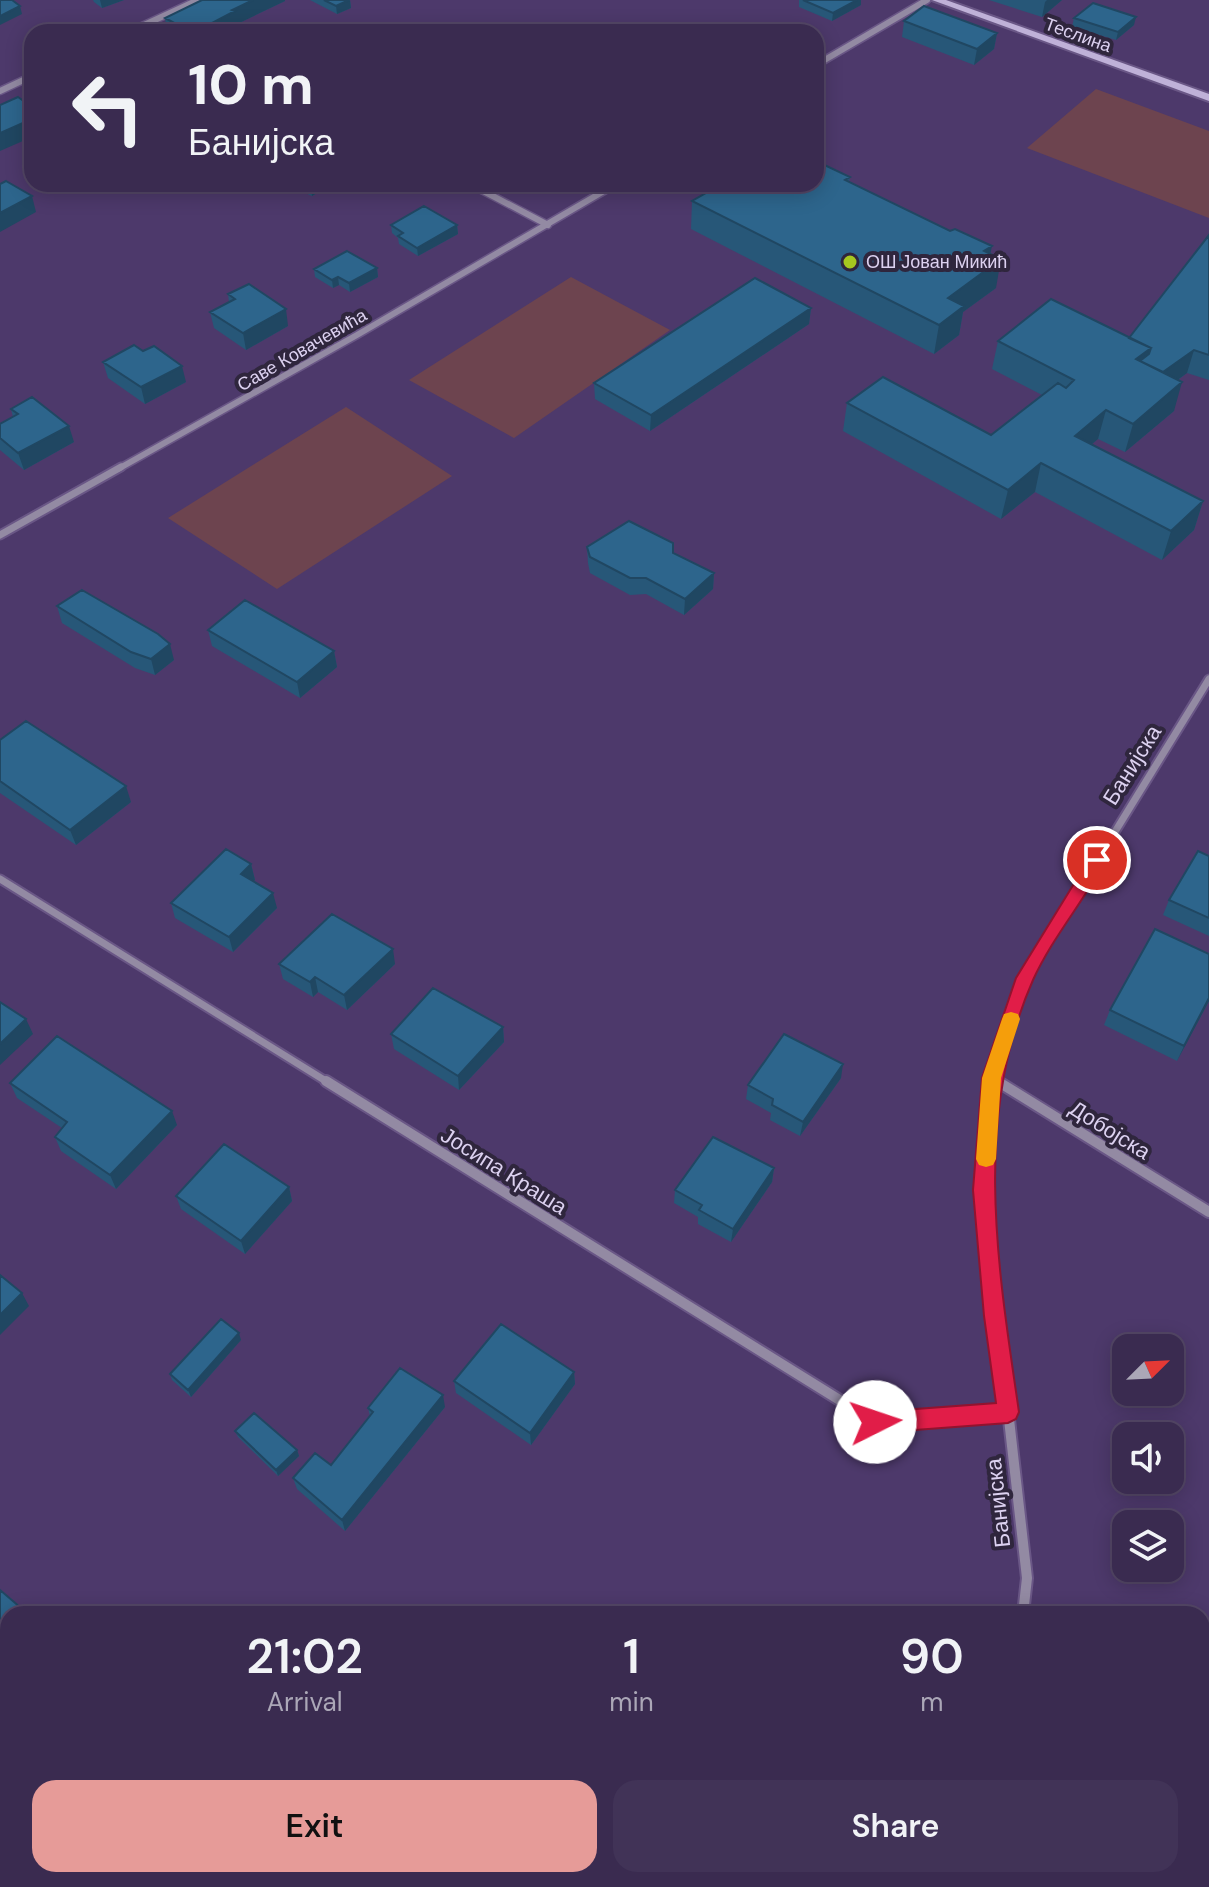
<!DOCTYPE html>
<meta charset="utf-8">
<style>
:root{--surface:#3a2b50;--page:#413357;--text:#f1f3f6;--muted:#aba7b7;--line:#544767;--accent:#e69b98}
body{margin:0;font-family:"DM Sans",sans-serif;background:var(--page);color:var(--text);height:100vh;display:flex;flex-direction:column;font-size:30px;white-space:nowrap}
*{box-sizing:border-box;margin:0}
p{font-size:26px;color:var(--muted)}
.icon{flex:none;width:44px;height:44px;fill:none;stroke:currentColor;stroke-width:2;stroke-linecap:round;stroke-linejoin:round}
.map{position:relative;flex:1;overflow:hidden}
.drawer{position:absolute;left:0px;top:1606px;width:1210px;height:282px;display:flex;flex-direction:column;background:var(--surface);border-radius:24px 24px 0 0;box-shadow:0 4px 20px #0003,0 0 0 2px var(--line)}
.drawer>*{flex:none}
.hud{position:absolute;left:24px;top:24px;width:800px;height:168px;border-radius:24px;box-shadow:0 4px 20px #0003,0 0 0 2px var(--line);background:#3a2b50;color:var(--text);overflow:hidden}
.needle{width:52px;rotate:66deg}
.fabs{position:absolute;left:1112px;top:1334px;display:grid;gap:16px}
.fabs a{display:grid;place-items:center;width:72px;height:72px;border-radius:16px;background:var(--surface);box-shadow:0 4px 20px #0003,0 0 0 2px var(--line);font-size:40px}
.pin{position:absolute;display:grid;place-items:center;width:68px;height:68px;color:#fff;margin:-34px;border:4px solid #fff;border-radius:50%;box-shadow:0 2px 8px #0007}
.me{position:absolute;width:88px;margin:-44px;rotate:86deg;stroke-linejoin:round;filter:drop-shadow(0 0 6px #0008)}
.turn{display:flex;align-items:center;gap:28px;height:168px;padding:0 32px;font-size:36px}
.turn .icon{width:104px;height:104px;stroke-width:2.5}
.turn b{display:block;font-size:56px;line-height:68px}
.eta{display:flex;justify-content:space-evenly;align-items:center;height:136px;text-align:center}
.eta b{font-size:48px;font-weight:600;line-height:56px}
.cta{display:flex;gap:16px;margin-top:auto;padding:16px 32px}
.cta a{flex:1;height:92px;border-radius:24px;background:var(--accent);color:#111;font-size:32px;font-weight:600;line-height:92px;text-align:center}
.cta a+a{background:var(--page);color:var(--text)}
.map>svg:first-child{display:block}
.green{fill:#6d444f}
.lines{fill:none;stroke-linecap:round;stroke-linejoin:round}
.street-far2-casing{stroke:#6a5786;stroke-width:9}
.street-far1-casing{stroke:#6a5786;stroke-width:11}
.street-casing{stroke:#6a5786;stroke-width:14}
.secondary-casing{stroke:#6a5786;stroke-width:4}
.street-far2{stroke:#938aa3;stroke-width:6}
.street-far1{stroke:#938aa3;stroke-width:7}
.street{stroke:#938aa3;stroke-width:10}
.secondary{fill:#bfb1d8;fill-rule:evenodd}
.wall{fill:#275778}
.shaded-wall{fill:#204762}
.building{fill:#2d658c;stroke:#204762;stroke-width:2}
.route{fill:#e11d48;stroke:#92132f;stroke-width:2}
.slow{fill:#f59e0b}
.poi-dot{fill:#a6c820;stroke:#2f263d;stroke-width:3}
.labels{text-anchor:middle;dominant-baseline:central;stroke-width:8;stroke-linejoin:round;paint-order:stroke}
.far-street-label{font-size:18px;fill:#dcd1f0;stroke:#2f263d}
.far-poi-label{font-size:18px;fill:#dcd1f0;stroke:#2f263d;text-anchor:start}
.street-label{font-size:22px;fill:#dcd1f0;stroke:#2f263d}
</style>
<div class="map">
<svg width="1209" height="1887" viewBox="0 0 1209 1887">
<rect width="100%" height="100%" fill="#4d396b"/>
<path class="green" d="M1096,89L1209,131V218L1027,148Z
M571,277L670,330L514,438L409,380Z
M346,407L452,476L277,589L168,518Z"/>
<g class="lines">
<g class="street-far2-casing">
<path id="street-far2" d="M129,32L198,0
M816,65L927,0
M0,91L32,76
M470,184L548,225
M118,469L357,335L616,184"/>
</g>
<g class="street-far1-casing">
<path id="street-far1" d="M0,535L121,467
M0,879L329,1083
M992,1078L1000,1083
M992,1083L1025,978L1209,679"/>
</g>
<g class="street-casing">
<path id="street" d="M326,1081L875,1422L1008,1412
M992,1081L983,1190L1027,1578L1023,1614
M997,1081L1209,1212
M0,1745L8,1753
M0,1797L8,1789
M142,1880L149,1887
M870,1887L874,1880"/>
</g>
<g class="secondary-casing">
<path id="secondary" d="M932,0H946L1209,94V101Z"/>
</g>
<use href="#street-far2" class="street-far2"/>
<use href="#street-far1" class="street-far1"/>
<use href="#street" class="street"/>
<use href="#secondary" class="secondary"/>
</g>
<path class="wall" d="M93,0H124L102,8L94,2Z
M202,0H285V1L237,24L238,27L228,32H167L165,18Z
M310,0H350L351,8L337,14Z
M799,0H861V5L832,21L799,7Z
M989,0H1062L1042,17Z
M1074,18L1134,25L1116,40L1072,27Z
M904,21L997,33L994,49L974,65L902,37Z
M850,177L849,182L990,254L996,288L963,312L959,335L934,354L691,229L692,201L737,192Z
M286,184H332L312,196Z
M391,225H457L458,234L418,256L399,244L398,238L392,233Z
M1209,235V380L1187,373L1178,380L1174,411L1125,452L1098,439L1092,444L1203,501L1194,530L1162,560L1035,492L1001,519L843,431L847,403L991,435L1042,395L992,369L998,341L1129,338Z
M377,268L378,277L350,292L339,285L333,288L315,277L314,269Z
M228,294L288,326L246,350L214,328L210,312L229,302Z
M811,308L809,324L650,431L595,399L594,383Z
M103,362L186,382L145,404L108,378Z
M11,409L74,442L24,470L0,450V424L13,417Z
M587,547L673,553L714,573L713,589L684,615L646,594L630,595L590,573L588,563Z
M57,606L174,660L155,675L135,668L62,623Z
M208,630L334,651L337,667L300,698L212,646Z
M0,740L131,802L76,845L0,793Z
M1209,856V936L1163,915L1169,900Z
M251,864L255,880L253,881L277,908L233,952L175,918L171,903Z
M279,964H395L347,1010L318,992L313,997L283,979Z
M1209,1001L1177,1061L1104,1025L1110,1010Z
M503,1027L504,1042L459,1090L394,1049L391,1034Z
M841,1078L800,1136L770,1120L771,1113L746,1099L748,1085Z
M10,1083L177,1125L116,1189L61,1151L55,1137L62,1128L17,1098Z
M774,1168L772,1182L731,1242L698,1224V1217L674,1203L675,1190Z
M289,1187L292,1201L245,1254L181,1209L176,1196Z
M241,1340L191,1397L172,1380L170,1374Z
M574,1372L575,1384L531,1445L456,1393L454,1381Z
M445,1407L345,1531L297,1489L293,1478L331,1465L370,1416L368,1408Z
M235,1431L297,1450L299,1456L278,1476L238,1437Z"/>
<path class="shaded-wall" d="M100,0H124L102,8Z
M253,0H285V1L237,24L238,27L228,32H195L232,10Z
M350,0L351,8L337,14L336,6Z
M857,0H861V5L832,21L833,13Z
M1047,0H1062L1042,17L1045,2Z
M20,6L22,14L0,25V16Z
M1136,17L1134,25L1116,40L1118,32Z
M997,33L994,49L974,65L977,49Z
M32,119V137L0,151V133Z
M310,184H332L312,196Z
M32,196L36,212L0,232V213Z
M457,225L458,234L418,256L417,248Z
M992,246L987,269L1001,259L996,288L963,312L959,335L934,354L939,325L948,298L984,251Z
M377,268L378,277L350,292L349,283Z
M338,277L339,285L333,288L332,280Z
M811,308L809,324L650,431L651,415Z
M286,309L288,326L246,350L243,333Z
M1151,348L1145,370L1136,359Z
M1194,350L1187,373L1151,399L1158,376Z
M182,366L186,382L145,404L141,387Z
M1182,382L1174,411L1125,452L1133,424Z
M1106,410L1098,439L1068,464L1075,436Z
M69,426L74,442L24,470L18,453Z
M1041,463L1035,492L1001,519L1008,490Z
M1203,501L1194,530L1162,560L1171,531Z
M714,573L713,589L684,615L685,599Z
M170,644L174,660L155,675L151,659Z
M334,651L337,667L300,698L297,682Z
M126,786L131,802L76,845L70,830Z
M251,864L255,880L245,890L241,874Z
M273,893L277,908L233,952L229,937Z
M393,949L395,964L347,1010L344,995Z
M315,977L318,992L313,997L310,982Z
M1209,998V1001L1177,1061L1184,1046Z
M26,1019L33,1034L0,1065V1044Z
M503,1027L504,1042L459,1090L458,1076Z
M843,1064L841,1078L800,1136L803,1122Z
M172,1111L177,1125L116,1189L110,1175Z
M774,1168L772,1182L731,1242L733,1229Z
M289,1187L292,1201L245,1254L241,1241Z
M22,1293L29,1306L0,1335V1315Z
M239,1333L241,1340L191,1397L188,1390Z
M574,1372L575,1384L531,1445L530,1433Z
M443,1395L445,1407L345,1531L342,1520Z
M297,1450L299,1456L278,1476L276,1470Z
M331,1880H340L335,1887H326Z"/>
<path class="building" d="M0,0H12L20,6L0,16Z
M202,0H253L232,10L235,11L195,32H191L165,18Z
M324,0H349L336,6Z
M803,0H857L833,13Z
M1093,3L1136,17L1118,32L1074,18Z
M924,6L997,33L977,49L904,21Z
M18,97L32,107V119L0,133V105Z
M816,161L850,177L845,180L950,231L955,229L992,246L984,251L1001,259L948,298L964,306L939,325L692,201L722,184L737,192L751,184H816Z
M6,181L32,196L0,213V184Z
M424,206L457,225L417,248L398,236L403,233L391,225Z
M1209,235V355L1194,350L1163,372L1140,361L1149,354L1151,348L1129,338Z
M347,251L377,268L349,283L338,277L332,280L314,269Z
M755,278L811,308L651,415L594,383Z
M249,284L286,309L243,333L210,312L235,299L228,294Z
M1051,299L1151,348L1136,359L1182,382L1133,424L1106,410L1075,436L1203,501L1171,531L1041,463L1008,490L847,403L883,377L991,435L1058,383L1066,388L1074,380L998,341Z
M134,345L143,351L154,346L182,366L141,387L103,362Z
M32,397L69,426L18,453L0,438V424L18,414L11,409Z
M629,521L673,543V553L714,573L685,599L646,578H630L590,557L587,547Z
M82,590L158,634L170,644L151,659L131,652L57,606Z
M245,600L334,651L297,682L208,630Z
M26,721L126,786L70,830L0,781V740Z
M226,849L251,864L241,874L273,893L229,937L171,903Z
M1198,851L1209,856V918L1169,900Z
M332,914L393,949L344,995L315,977L310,982L279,964Z
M1155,929L1209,954V998L1184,1046L1110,1010Z
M433,988L503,1027L458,1076L391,1034Z
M0,1002L26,1019L0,1044Z
M784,1034L843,1064L803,1122L772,1105L773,1099L748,1085Z
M57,1036L172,1111L110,1175L55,1137L67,1122L10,1083Z
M713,1137L774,1168L733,1229L699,1210L702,1205L675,1190Z
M224,1144L289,1187L241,1241L176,1196Z
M0,1275L22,1293L0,1315Z
M221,1319L239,1333L188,1390L170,1374Z
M501,1324L574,1372L530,1433L454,1381Z
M400,1368L443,1395L342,1520L293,1478L315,1453L331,1465L373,1412L368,1408Z
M254,1413L297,1450L276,1470L235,1431Z
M0,1590L28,1614H8V1731L0,1723Z
M229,1880H331L326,1887H237Z
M596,1880H740L735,1887H591Z"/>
<path class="route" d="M1097,854L1106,860C1084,901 1052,938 1033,980C972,1118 998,1268 1019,1412L1016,1419L1008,1423L875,1433L867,1430L864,1422L867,1415L875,1412L996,1403L984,1316L973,1190L982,1078L1016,978L1091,856Z"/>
<path class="slow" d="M1011,1012L1018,1014L1020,1019L1001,1078L996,1159L993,1165L986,1167L979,1165L976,1159L982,1078L1002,1019L1004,1014Z"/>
<circle class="poi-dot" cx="850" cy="262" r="8"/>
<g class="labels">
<g class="far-street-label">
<text transform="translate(1078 35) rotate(20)">Теслина</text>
<text transform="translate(302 350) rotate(-30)">Саве Ковачевића</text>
</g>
<g class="far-poi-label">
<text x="866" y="262">ОШ Јован Микић</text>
</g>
<g class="street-label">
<text transform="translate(1132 765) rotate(-58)">Банијска</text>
<text transform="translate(1110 1130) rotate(32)">Добојска</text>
<text transform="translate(504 1171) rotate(32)">Јосипа Краша</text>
<text transform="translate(998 1503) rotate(-96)">Банијска</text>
</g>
</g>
</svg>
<div class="fabs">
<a><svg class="needle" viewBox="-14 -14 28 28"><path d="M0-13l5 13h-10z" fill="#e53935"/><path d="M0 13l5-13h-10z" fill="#aba7b7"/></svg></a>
<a><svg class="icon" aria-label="sound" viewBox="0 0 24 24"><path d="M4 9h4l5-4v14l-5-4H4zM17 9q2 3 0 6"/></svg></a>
<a><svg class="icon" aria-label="layers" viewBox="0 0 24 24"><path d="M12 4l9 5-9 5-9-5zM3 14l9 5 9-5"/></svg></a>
</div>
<div class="pin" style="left:1097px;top:860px;background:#d93025"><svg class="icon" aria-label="arrive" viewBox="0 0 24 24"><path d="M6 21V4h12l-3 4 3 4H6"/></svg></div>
<svg class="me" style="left:875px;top:1422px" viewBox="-20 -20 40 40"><circle r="19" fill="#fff"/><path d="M0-13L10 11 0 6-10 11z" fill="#e11d48"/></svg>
<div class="hud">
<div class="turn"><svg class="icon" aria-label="left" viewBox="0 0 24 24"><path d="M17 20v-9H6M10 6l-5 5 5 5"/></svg><div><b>10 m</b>Банијска</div></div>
</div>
<section class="drawer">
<div class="eta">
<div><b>21:02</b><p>Arrival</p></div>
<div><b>1</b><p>min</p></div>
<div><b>90</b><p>m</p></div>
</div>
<div class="cta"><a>Exit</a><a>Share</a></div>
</section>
</div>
